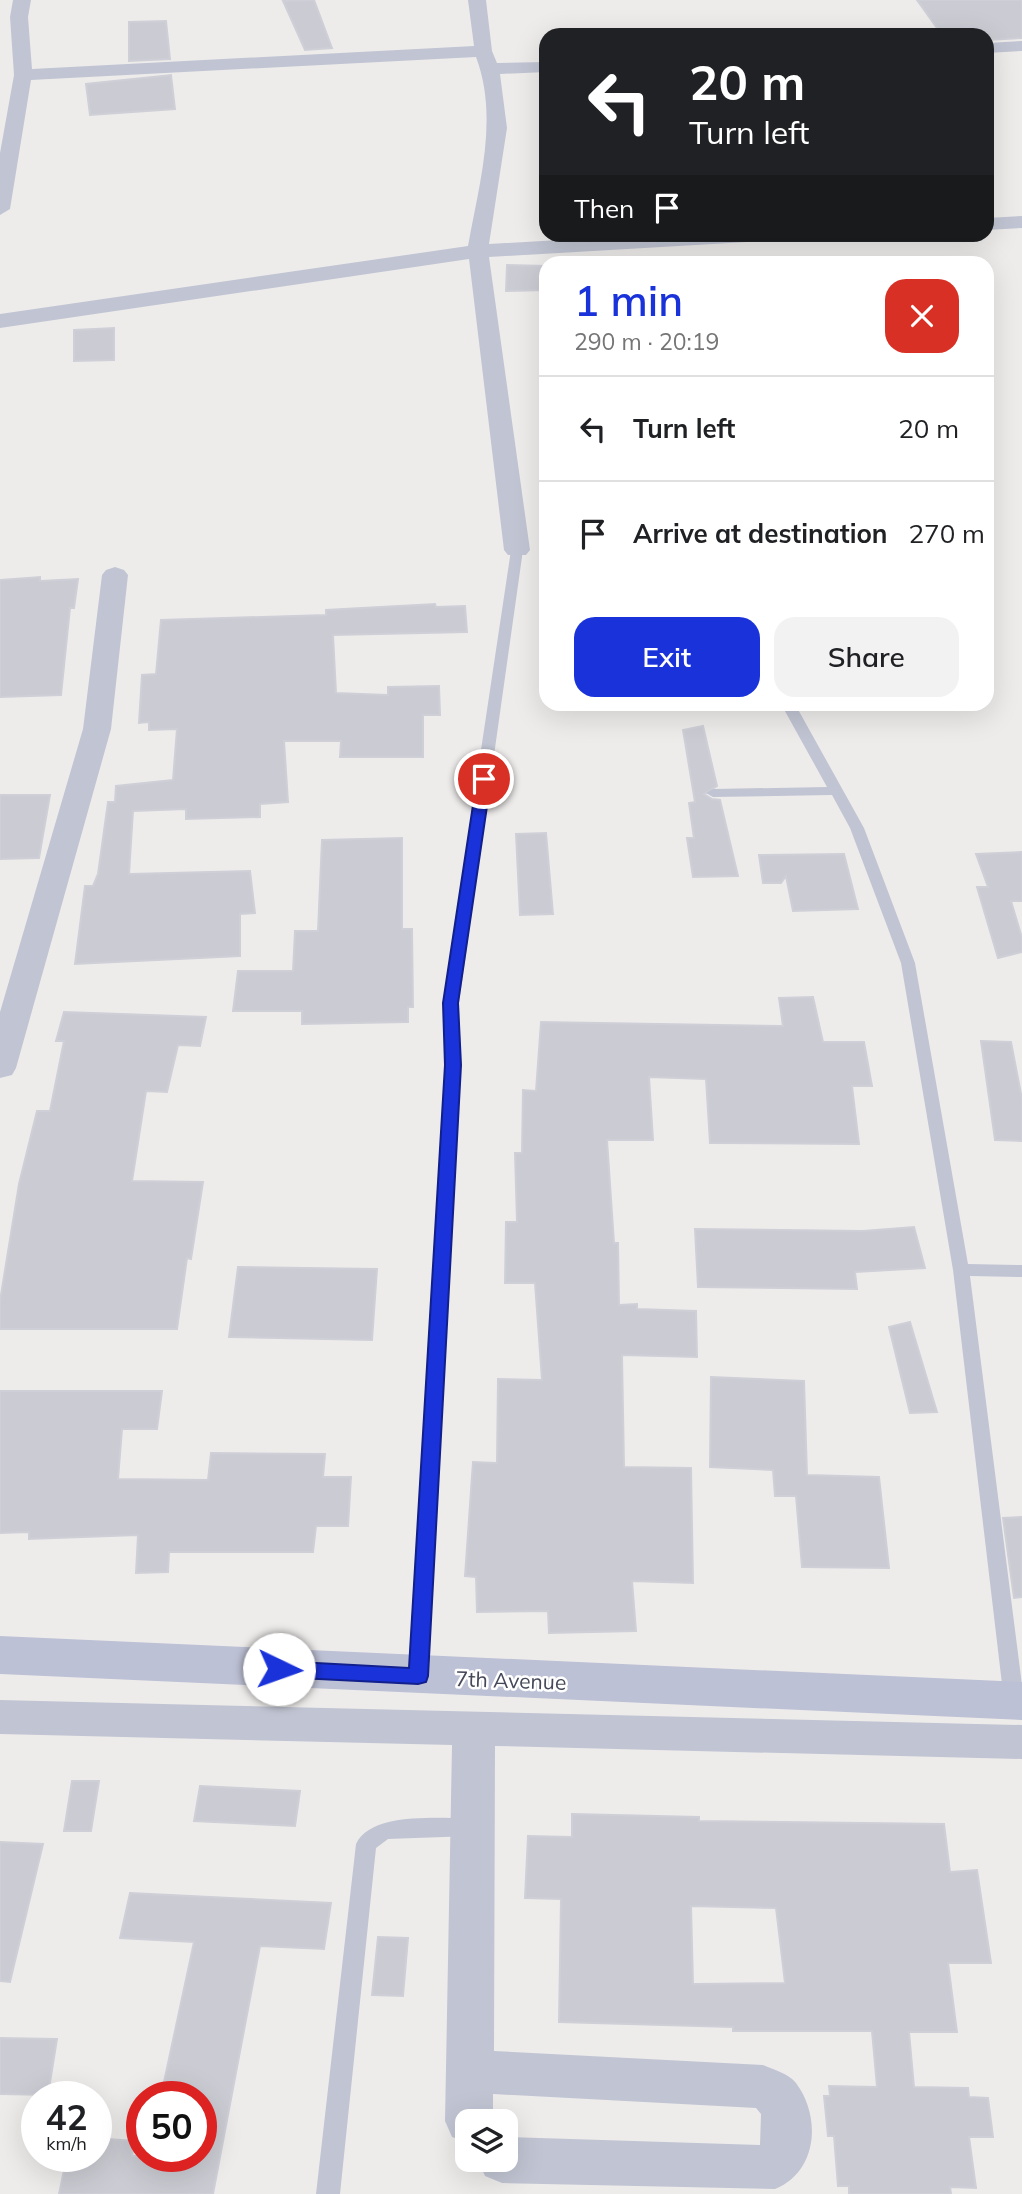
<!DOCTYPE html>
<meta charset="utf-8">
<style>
:root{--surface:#fff;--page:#f2f2f2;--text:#202124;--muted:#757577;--line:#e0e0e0;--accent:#1a32d9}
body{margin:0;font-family:Mulish,sans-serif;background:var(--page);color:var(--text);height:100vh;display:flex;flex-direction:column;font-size:26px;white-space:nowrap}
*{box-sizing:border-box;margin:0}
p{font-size:23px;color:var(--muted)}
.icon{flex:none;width:38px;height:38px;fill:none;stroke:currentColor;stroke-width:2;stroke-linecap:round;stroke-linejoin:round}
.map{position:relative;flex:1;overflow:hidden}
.details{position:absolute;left:539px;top:256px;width:455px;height:455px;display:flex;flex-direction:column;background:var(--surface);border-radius:21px;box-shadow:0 7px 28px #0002}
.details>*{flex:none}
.hud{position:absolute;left:539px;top:28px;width:455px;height:214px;border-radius:21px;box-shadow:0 7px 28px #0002;background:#202124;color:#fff;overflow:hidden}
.tools{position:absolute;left:455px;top:2109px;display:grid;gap:14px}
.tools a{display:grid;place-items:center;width:63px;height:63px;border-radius:14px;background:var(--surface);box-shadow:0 7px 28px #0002;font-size:35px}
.speed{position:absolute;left:21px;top:2081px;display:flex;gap:14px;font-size:35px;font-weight:700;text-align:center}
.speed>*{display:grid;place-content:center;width:91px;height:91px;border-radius:50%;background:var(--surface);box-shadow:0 7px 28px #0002;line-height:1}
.speed small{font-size:18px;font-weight:400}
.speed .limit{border:10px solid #d22;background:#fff;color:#111}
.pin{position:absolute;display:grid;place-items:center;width:60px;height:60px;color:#fff;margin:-30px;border:4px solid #fff;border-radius:50%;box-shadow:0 2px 7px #0007}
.me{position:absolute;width:77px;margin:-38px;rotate:93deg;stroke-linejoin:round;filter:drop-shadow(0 0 5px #0008)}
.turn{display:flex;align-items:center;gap:24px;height:147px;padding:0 35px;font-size:32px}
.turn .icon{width:91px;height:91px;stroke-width:2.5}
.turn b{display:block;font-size:49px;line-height:60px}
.then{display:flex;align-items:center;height:66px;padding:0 35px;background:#0003;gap:14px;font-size:26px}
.round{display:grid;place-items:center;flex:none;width:74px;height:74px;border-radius:21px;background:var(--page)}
.headline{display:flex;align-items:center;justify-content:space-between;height:119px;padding:0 35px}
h1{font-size:42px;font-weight:600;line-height:52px;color:var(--accent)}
.button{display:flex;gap:14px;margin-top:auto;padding:14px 35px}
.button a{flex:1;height:80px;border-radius:21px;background:var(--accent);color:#fff;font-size:28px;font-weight:600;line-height:80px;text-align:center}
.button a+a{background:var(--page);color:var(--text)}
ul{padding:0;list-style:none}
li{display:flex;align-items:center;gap:21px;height:105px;padding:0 35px;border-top:2px solid var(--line)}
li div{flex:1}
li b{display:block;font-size:26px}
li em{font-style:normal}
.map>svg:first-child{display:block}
.building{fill:#cbccd3;stroke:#cfcfd7;stroke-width:2;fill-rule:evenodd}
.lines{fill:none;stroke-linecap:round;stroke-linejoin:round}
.service{fill:#c1c5d3;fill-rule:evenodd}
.minor{fill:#c1c5d3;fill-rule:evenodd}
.secondary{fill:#bdc1d5;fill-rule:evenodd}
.route{fill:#1a32d9;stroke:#11208d;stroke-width:2}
.labels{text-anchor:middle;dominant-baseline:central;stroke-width:5;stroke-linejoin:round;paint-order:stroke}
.near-street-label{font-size:21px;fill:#444858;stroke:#fff}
</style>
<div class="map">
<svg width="1022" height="2194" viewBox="0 0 1022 2194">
<rect width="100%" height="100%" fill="#eeeceb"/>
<path class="building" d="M314,0L332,48L305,50L283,1Z
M917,0H1022V38L987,40V35L981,33L942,35Z
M166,21L170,59L129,61V22Z
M171,75L175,109L90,115L86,84Z
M507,265L546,266V290L506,291Z
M114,328V360L74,361V330Z
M40,577V581L78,579L74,608H70L61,695L0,697V580Z
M435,604L436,607L465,606L467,632L333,635L336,693L388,695V687L439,686L440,715H423V757H340L341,741H284L288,802L260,804V817L186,819V809L133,811L129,874L250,871L255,913L240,914V956L75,964L85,886H93L98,874L108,802H115L116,786L173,780L177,729L149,730V722L139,723L142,675L156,674L161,620L326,615V610Z
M703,726L717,786L704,794L712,799L720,800L738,876L693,877L687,838H694L689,803L695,802L683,730Z
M0,795H50L39,858L0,859Z
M546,833L553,914L520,915L516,834Z
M402,838V929H412L413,1007H408V1022L302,1024V1011H233L238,971H293L295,931H318L322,840Z
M1022,852V901H1011L1022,938V952L998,958L977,887H988L976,854Z
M844,854L858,909L793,911L786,876L781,883H763L759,855Z
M813,997L823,1042H864L872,1086H852L859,1144L710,1143L706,1079L649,1077L653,1140H607L614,1243H618L619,1305L637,1304V1309L696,1311L697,1357L622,1355L624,1467L691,1468L693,1583L632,1581L636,1631L549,1633L548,1611L477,1612L476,1577L465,1576L473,1462L497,1463L498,1379L542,1380L535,1283H505L506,1222H517L515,1153H522L523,1090L536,1091L541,1022L783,1026L779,998Z
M64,1012L206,1017L200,1046L178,1045L167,1092L146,1091L132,1181L203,1182L191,1259L187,1258L177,1329H0V1301L19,1184L37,1111H50L64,1041H56Z
M981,1041L1011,1042L1022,1099V1141L995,1140Z
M914,1227L925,1268L855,1272L857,1289L698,1287L695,1229L863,1231Z
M238,1267L377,1269L372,1340L229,1337Z
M910,1322L937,1412L910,1413L889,1327Z
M711,1377L804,1381L807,1475L879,1477L889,1568L802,1567L796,1496H775L773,1470L710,1467Z
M0,1391H162L157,1429H122L118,1479L208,1480L211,1453L325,1454L323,1477H351L348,1526H316L313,1552H169L168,1572L136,1573L138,1535L29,1539V1532L0,1533Z
M1022,1517V1597L1014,1598L1003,1518Z
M72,1781H99L91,1831H64Z
M200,1786L300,1791L295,1826L194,1821Z
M572,1814L699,1817V1821L944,1824L950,1872L977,1870L991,1963H948L957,2032H909L914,2087L968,2088L969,2097L988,2098L993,2137H969L976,2188L950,2187L951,2194H849V2186H838L834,2136H828L824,2096H830L829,2086L877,2087L872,2031H733V2027L559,2022L561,1899L525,1898L528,1836L572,1837ZM691,1906L776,1908L785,1983L693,1984Z
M0,1842L43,1844L10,1982L0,1981Z
M130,1893L331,1903L324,1949L260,1946L213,2194H59L67,2156H96V2138L134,2141L132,2156H201V2096H161L194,1942L120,1938Z
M378,1937L408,1938L403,1996L372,1995Z
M0,2038L57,2039L48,2095L0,2094Z"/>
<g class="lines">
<path class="service" d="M517,546L523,550L459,1003L461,1065L428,1676L425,1682L418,1684L411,1682L408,1676L445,1065L443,1003L511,550Z
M781,704H795L864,828L915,963L968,1264L1022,1265V1277L970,1276L1022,1685V1705L1014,1709L1007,1707L1004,1701L953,1270L901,963L850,828L832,795L713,797L706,793L713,789L827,787Z
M472,1818L479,1821L482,1827L479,1833L472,1836L388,1839L376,1848L340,2194H316L356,1844C372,1811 440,1819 472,1818Z"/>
<path class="minor" d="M13,0H31L28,17L32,69L474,46L468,0H486L492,51L497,63L546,62V72L500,74L507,128L489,244L661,234H790L780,240L489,257L530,550L526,555H508L504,550L469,259L0,328V314L468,246C479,184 499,118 476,57L31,80L10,209L0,215V153L14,75L10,17Z
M1022,41V51L987,53V43Z
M1022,216V228L987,230V218Z
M115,567L124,570L128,575L111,729L16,1068L12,1075L0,1078V1012L83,729L102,575L106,570Z
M0,1700L1022,1725V1759L495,1746L494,2051L763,2065C774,2070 788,2073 796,2083C822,2118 817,2172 775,2189L502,2183L485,2176L478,2160H506V2137L760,2145L761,2114L756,2108L493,2094V2121H467V2142L452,2137L445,2121L452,1745L0,1734Z"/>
<path class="secondary" d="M0,1636L1022,1682V1720L0,1674Z"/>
</g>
<path class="route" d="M484,775L491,779L458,1003L461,1065L428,1676L426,1682L418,1684L279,1677L272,1675L269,1669L272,1664L279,1661L409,1668L445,1065L443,1003L477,779Z"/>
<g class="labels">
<g class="near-street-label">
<text transform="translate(511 1680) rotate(2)">7th Avenue</text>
</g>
</g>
</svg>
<div class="tools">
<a><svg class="icon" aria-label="layers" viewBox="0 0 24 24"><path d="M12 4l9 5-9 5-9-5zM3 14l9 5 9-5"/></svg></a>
</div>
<div class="speed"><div>42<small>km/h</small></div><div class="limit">50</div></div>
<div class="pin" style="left:484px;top:779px;background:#d93025"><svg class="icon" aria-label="arrive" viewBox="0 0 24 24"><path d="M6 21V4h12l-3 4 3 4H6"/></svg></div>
<svg class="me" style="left:279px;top:1669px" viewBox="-20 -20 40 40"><circle r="19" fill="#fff"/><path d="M0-13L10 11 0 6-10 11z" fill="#1a32d9"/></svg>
<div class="hud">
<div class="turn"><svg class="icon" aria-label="left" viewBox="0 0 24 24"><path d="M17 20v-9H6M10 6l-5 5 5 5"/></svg><div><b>20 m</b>Turn left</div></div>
<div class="then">Then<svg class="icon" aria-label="arrive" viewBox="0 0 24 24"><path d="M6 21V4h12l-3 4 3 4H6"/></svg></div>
</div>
<section class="details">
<div class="headline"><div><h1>1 min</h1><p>290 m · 20:19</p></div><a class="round" style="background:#d93025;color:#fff"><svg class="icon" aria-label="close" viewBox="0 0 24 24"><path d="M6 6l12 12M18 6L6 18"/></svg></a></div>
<ul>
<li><svg class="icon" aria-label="left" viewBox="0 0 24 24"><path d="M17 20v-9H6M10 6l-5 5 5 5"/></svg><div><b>Turn left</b></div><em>20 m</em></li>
<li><svg class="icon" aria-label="arrive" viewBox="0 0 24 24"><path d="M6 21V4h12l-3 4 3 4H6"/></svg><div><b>Arrive at destination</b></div><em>270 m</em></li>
</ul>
<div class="button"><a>Exit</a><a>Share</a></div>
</section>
</div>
